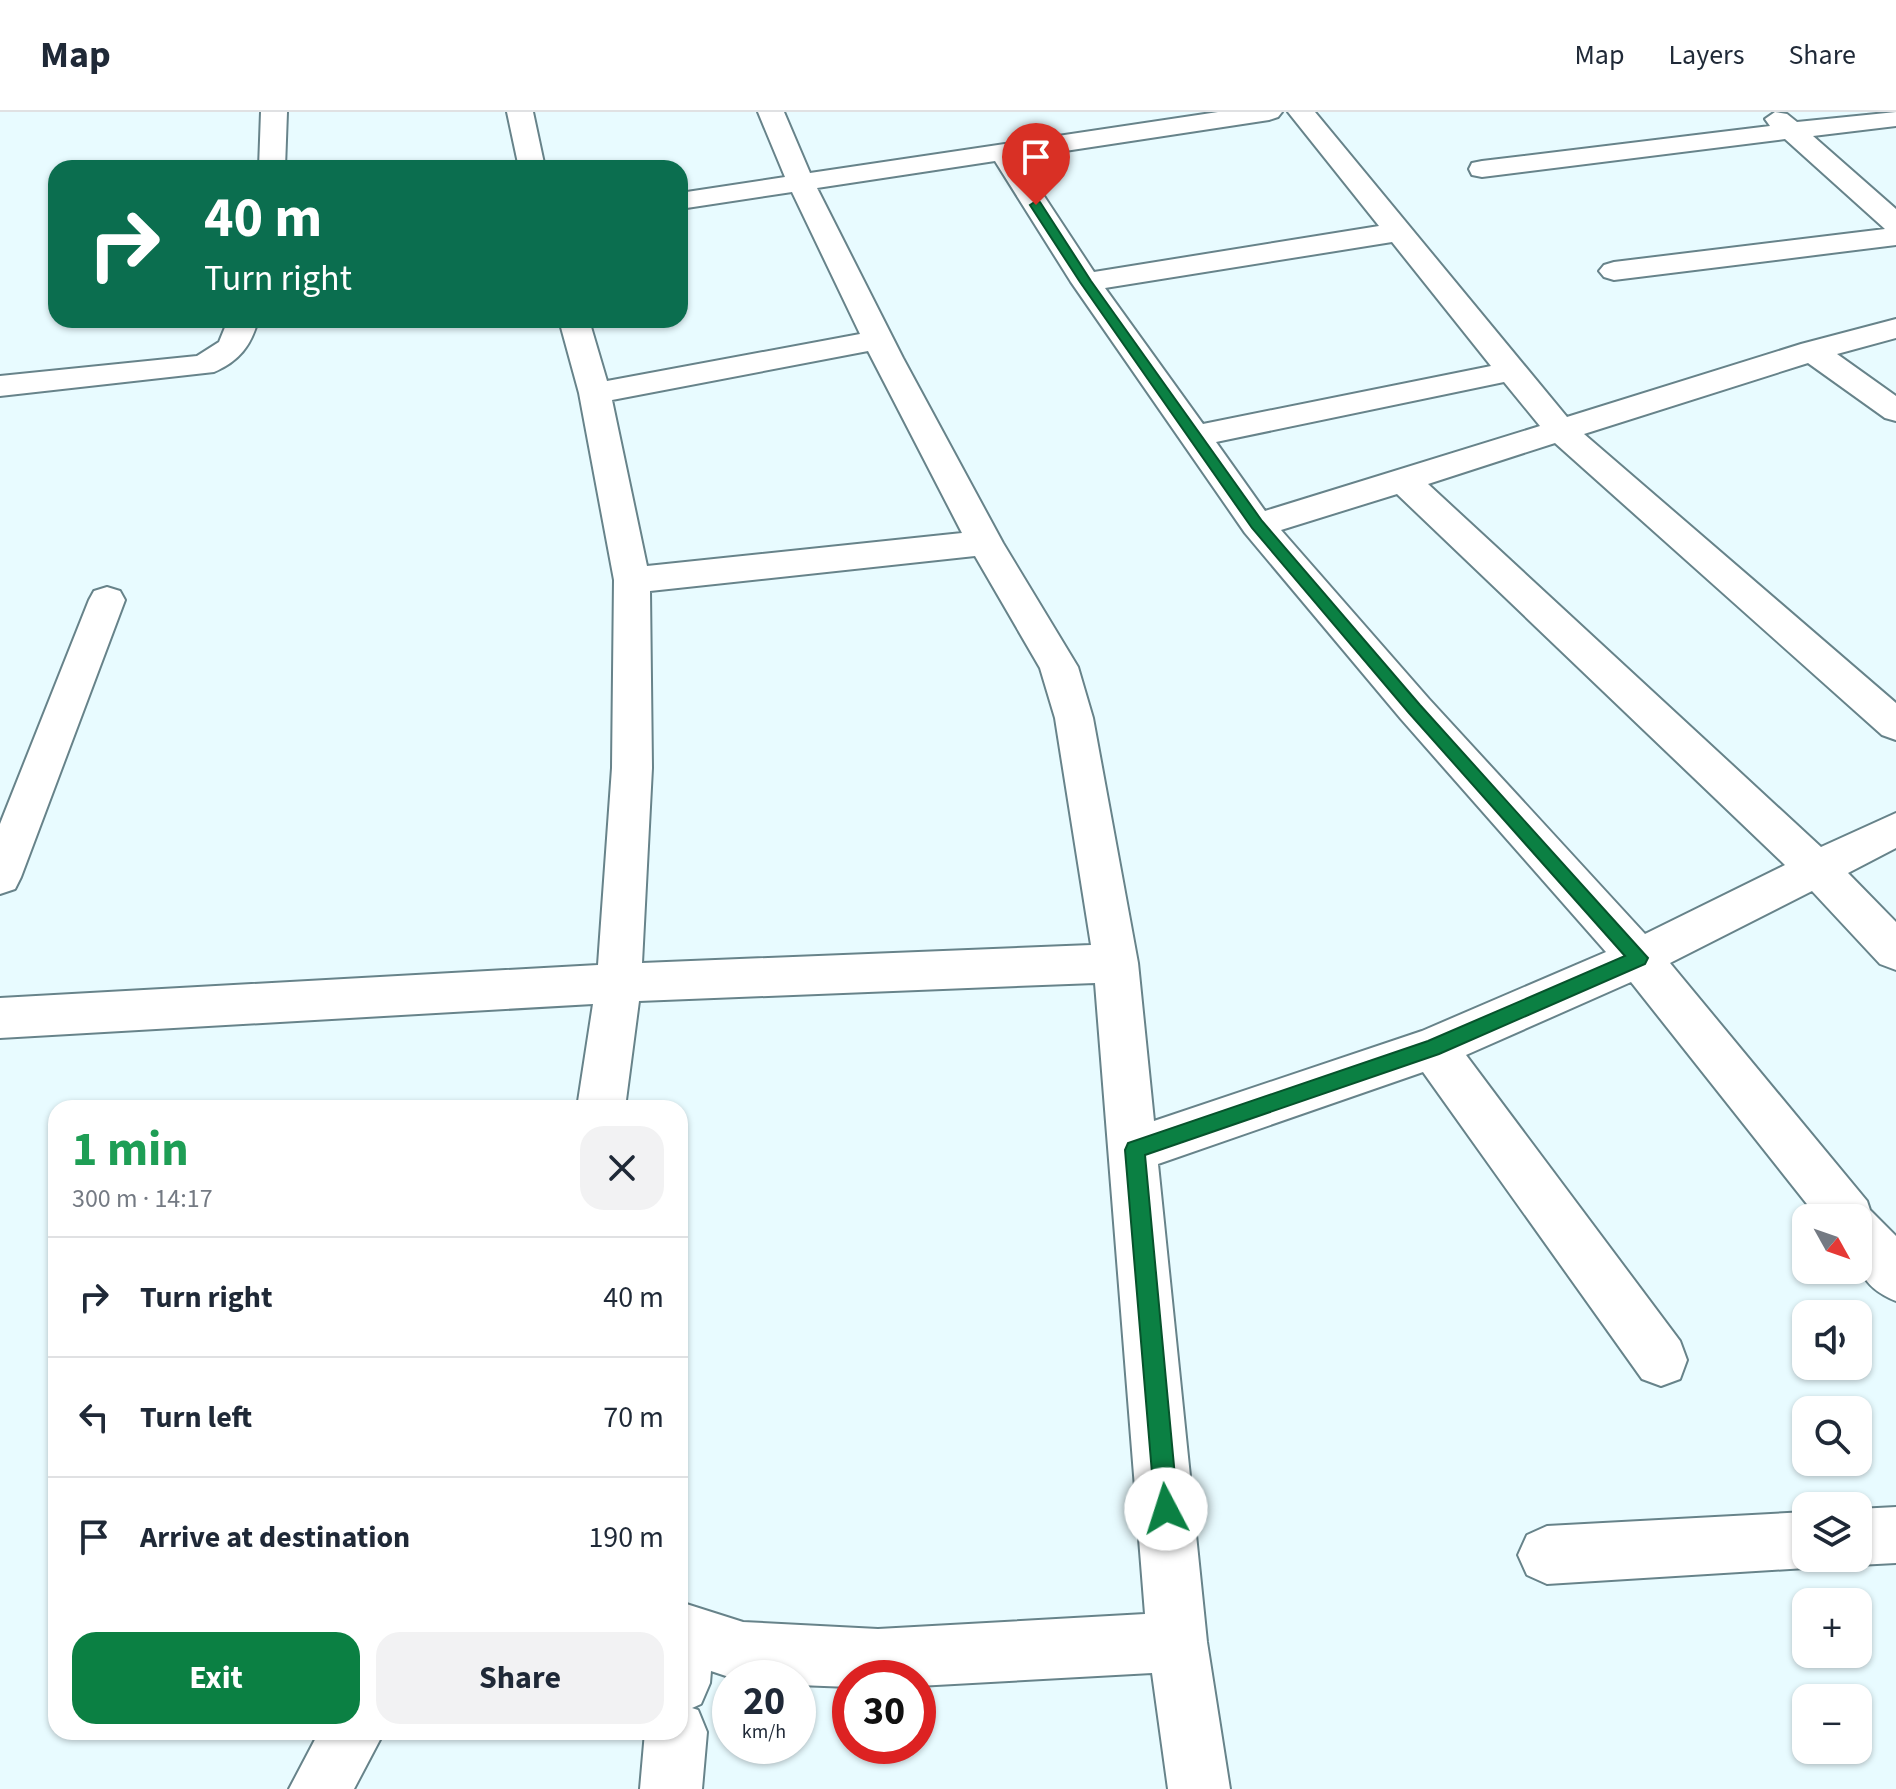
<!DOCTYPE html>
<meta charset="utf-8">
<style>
:root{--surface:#fff;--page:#f2f2f3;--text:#1f2937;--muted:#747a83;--line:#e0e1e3;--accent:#0b8043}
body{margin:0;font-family:"Source Sans 3",sans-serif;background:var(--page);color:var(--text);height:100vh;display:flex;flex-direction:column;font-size:30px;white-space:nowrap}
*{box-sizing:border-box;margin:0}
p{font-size:26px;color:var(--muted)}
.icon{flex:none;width:44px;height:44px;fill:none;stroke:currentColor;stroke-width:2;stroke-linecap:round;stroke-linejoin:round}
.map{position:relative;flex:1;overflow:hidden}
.panel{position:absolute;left:48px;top:988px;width:640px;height:640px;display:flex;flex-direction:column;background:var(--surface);border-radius:24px;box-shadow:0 2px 6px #0004}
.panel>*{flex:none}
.guide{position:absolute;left:48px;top:48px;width:640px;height:168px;border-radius:24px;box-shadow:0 2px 6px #0004;background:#0b6e4f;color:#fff;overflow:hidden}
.needle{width:52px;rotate:130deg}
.tools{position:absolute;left:1792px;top:1092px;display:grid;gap:16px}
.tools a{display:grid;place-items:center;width:80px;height:80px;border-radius:16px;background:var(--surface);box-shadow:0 2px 6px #0004;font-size:40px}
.speed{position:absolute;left:712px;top:1548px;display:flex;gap:16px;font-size:40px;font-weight:700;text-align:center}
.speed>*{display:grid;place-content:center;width:104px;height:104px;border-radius:50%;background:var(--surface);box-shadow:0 2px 6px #0004;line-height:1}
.speed small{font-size:20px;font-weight:400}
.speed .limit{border:12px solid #d22;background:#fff;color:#111}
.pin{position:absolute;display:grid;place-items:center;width:68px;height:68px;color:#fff;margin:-82px -34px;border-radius:50% 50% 50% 0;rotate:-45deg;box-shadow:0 0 8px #0007}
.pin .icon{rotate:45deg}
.me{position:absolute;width:88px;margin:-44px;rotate:355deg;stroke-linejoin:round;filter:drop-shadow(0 0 6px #0008)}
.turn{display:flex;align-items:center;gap:28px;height:168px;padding:0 24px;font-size:36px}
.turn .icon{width:104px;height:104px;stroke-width:2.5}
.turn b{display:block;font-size:56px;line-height:68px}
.round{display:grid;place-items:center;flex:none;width:84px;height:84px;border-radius:24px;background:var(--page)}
.headline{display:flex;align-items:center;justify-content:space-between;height:136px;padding:0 24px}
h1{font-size:48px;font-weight:700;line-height:60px;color:#1e9e55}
.action{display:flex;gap:16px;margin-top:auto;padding:16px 24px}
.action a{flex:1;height:92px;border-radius:24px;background:var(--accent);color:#fff;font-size:32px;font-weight:700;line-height:92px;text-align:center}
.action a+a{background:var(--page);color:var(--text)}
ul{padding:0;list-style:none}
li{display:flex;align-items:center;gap:24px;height:120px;padding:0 24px;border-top:2px solid var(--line)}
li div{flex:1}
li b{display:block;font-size:30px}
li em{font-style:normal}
header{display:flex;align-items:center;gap:48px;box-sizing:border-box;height:112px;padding:0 40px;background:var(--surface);border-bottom:2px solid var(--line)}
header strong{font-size:38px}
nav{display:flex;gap:44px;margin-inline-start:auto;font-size:28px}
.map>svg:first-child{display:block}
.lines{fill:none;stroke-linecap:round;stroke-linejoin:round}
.minor-casing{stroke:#67838a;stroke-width:4}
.minor{fill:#fff;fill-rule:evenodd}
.route{fill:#0b8043;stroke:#07532c;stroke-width:2}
</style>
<header>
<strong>Map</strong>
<nav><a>Map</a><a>Layers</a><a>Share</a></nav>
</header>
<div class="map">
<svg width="1896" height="1677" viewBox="0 0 1896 1677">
<rect width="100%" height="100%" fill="#e8fbff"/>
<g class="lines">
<g class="minor-casing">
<path id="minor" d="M261,0H287L285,56H259Z
M507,0H533L545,56H519Z
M758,0H784L810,61L1218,0H1282L1278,5L1269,8L1019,46L1094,160L1379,114L1288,0H1315L1567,305L1801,232L1896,207V226L1837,242L1896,284V309L1885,306L1808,251L1584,322L1896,591V628L1882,623L1555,331L1428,372L1821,735L1896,701V736L1848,761L1896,810V858L1880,852L1812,779L1670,851L1867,1089L1870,1098L1896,1124V1189C1852,1171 1858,1147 1858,1106H1818L1631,870L1466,943L1680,1229L1687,1248L1680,1267L1661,1274L1642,1267L1423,960L1158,1052L1207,1530L1230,1677H1168L1152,1561L918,1574V1566H850V1575L798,1573V1566H732L711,1559L710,1571L701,1592L692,1596L698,1598L707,1620L702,1677H640L645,1620H680V1490L743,1510L878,1517L1145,1502L1095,871L639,889L625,996H577L593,892L0,926V886L598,853L612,656L614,468L579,281L559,208H589L607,269L860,222L792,80L680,97V81L785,65ZM995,49L1071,170L1245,421L1401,607L1606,840L1422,919L1154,1009L1138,851L1093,606L1078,555L1003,431L903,246L817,76ZM1392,130L1491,254L1203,312L1105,176ZM868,239L962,421L647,454L612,288ZM1504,270L1540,314L1265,399L1216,330ZM1397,382L1785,753L1645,822L1429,587L1281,418ZM975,444L1040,556L1055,606L1091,833L642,851L652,656L650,479Z
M1775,0L1787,2L1797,10L1896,0V14L1813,24L1896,97V133L1614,168L1604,165L1599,159L1604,153L1614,150L1885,117L1785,27L1482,65L1472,63L1469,57L1472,51L1482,49L1770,14L1765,7Z
M228,208H258C251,234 239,249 214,260L0,284V264L197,244L219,230Z
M107,475L120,479L125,488L21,765L15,777L0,782V712L89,488L94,479Z
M1896,1395V1451L1858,1453L1840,1446H1858V1397Z
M1806,1400V1446H1827L1806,1456L1547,1472L1527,1463L1518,1443L1527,1423L1547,1414Z
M319,1620H384L354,1677H289Z"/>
</g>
<use href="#minor" class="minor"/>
</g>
<path class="route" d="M1036,89L1040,90L1091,169L1262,409L1420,593L1648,846L1645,852L1439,942L1145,1043L1178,1397L1174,1405L1166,1409L1158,1405L1155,1397L1125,1038L1128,1031L1428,929L1625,844L1409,601L1252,416L1080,170L1030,93Z"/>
</svg>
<div class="tools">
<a><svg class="needle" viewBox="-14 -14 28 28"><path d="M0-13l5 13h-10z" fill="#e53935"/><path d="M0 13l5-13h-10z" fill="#747a83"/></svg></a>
<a><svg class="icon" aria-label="sound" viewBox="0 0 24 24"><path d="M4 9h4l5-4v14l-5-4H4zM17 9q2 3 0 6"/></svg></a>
<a><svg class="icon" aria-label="search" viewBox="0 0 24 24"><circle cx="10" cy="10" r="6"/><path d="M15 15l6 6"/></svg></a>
<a><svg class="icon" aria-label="layers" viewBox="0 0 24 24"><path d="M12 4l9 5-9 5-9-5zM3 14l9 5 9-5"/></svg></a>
<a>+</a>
<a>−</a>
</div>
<div class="speed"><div>20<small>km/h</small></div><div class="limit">30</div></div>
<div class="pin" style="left:1036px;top:93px;background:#d93025"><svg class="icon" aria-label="arrive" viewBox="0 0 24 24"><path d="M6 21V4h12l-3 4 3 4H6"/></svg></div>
<svg class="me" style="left:1166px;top:1397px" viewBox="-20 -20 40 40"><circle r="19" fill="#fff"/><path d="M0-13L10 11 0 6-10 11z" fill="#0b8043"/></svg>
<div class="guide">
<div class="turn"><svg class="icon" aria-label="right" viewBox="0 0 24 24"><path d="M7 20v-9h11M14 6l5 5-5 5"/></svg><div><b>40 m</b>Turn right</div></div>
</div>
<section class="panel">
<div class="headline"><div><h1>1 min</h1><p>300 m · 14:17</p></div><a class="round"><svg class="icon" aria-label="close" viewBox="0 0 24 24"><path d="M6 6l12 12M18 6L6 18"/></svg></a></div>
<ul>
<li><svg class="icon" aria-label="right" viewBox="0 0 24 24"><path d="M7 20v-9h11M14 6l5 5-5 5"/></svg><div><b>Turn right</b></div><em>40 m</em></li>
<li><svg class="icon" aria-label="left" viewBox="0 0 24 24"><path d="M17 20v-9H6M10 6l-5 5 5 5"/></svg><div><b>Turn left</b></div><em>70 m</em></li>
<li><svg class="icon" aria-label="arrive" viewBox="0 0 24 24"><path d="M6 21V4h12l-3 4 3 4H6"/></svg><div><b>Arrive at destination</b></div><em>190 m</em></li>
</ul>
<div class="action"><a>Exit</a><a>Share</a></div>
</section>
</div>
